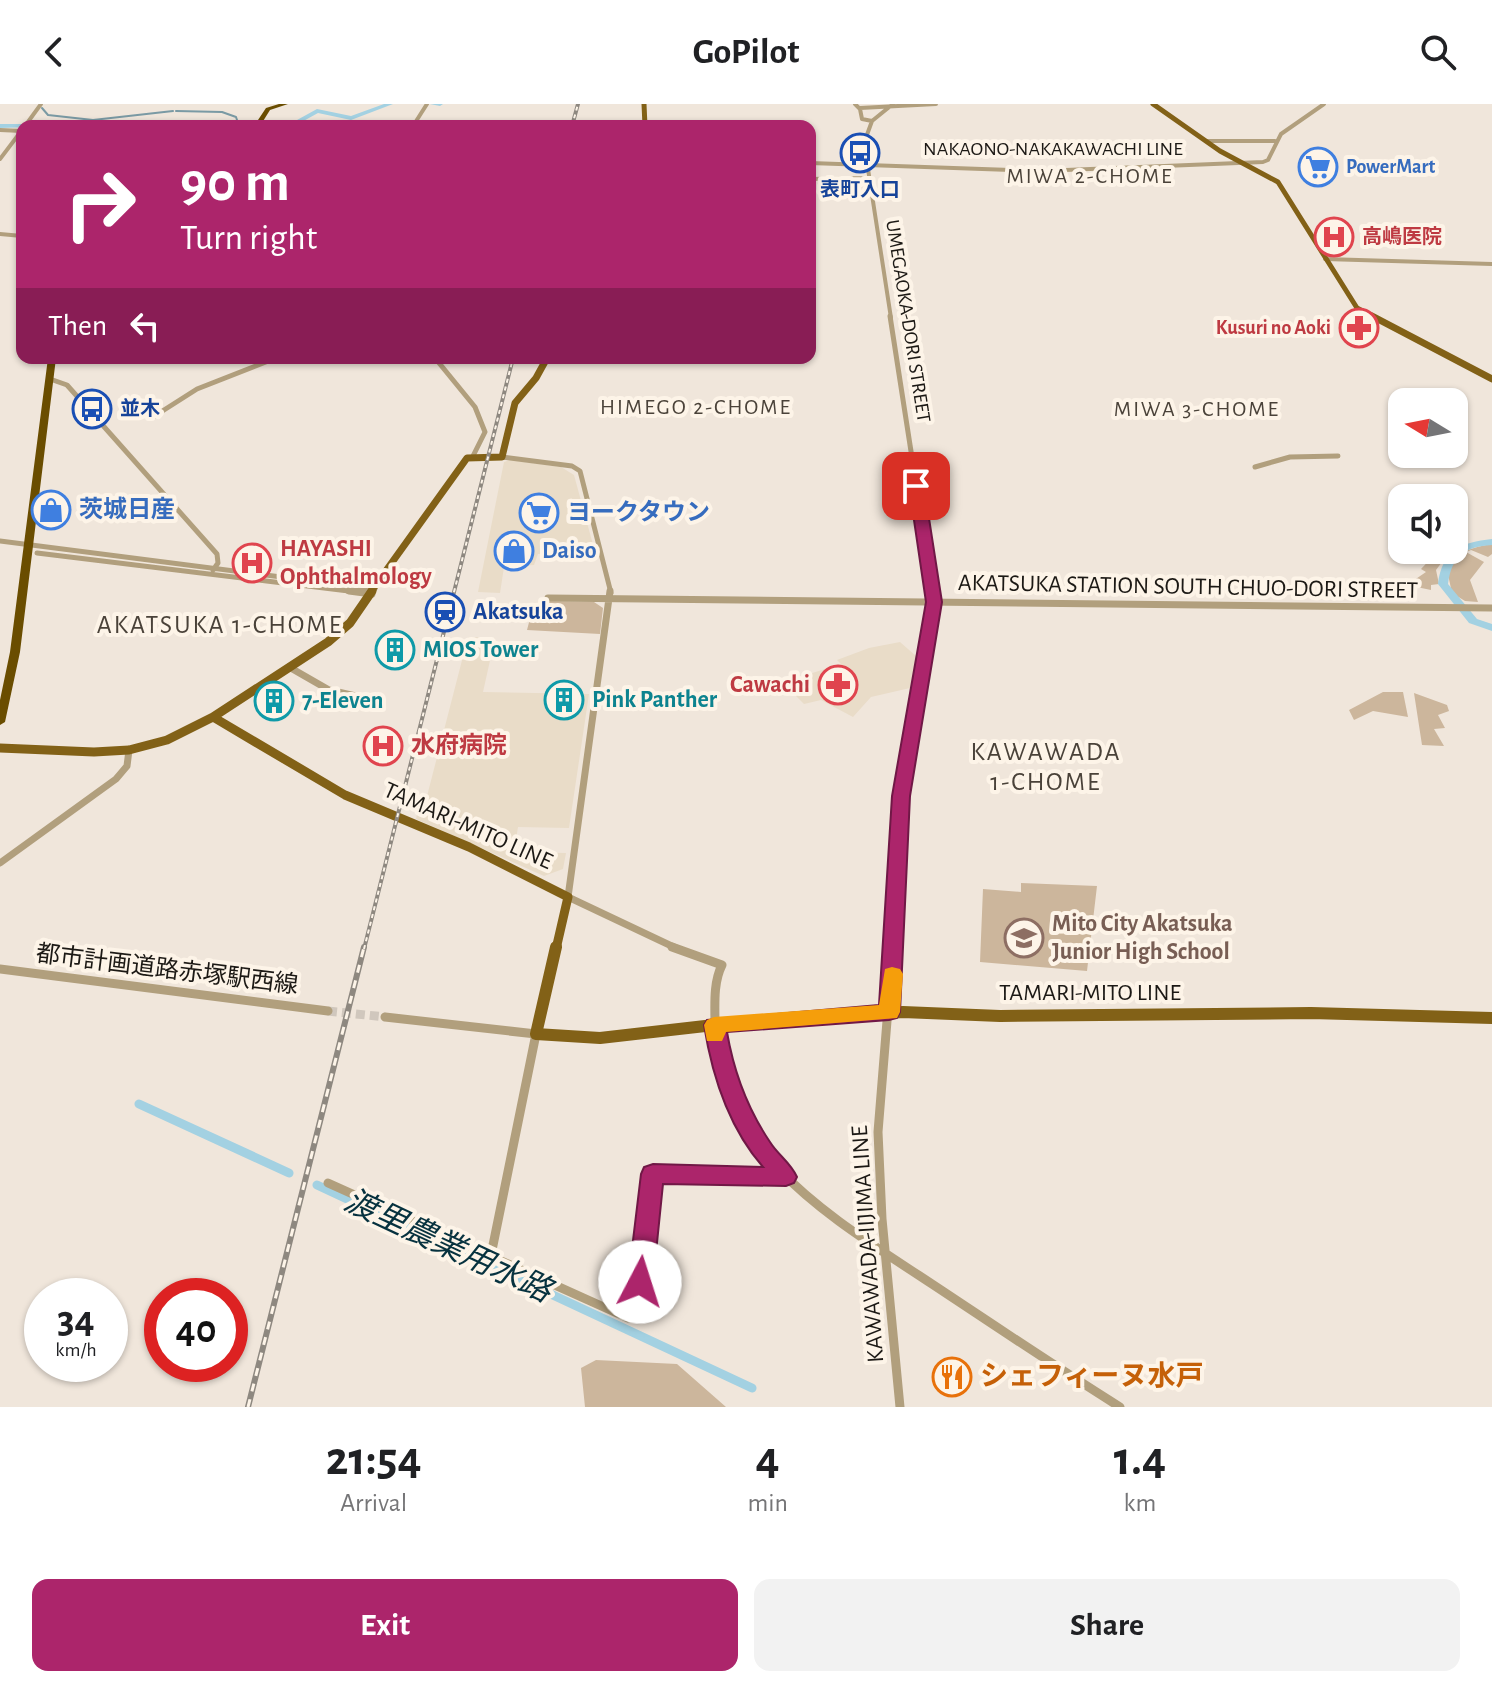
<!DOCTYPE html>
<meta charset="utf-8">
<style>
:root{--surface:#fff;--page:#f2f2f2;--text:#202124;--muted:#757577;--accent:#ac256b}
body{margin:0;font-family:"Alegreya Sans","Noto Sans JP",sans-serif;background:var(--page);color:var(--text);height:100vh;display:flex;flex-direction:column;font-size:30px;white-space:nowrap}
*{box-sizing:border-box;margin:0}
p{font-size:26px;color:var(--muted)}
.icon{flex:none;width:44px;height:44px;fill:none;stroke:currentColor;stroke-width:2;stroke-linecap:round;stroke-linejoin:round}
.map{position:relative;height:1303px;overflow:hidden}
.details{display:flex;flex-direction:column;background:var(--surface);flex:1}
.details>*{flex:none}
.top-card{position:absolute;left:16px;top:16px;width:800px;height:244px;border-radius:16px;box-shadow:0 2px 6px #0004;background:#ac256b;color:#fff;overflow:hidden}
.needle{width:52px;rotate:280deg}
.fabs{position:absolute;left:1388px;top:284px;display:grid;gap:16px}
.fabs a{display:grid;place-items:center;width:80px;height:80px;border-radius:16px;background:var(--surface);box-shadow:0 2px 6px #0004;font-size:40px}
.speed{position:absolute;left:24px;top:1174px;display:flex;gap:16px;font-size:40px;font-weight:700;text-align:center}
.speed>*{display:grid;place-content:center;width:104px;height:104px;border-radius:50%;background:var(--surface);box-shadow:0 2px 6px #0004;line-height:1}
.speed small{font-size:20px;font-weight:400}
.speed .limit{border:12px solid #d22;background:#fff;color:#111}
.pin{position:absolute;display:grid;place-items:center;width:68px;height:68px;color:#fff;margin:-34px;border-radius:16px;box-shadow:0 4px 12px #0006}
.me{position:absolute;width:88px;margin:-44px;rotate:5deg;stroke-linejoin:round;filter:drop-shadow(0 0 6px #0008)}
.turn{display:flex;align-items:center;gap:28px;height:168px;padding:0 32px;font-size:36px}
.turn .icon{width:104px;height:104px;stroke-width:2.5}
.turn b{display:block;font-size:56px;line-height:68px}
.then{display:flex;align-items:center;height:76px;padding:0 32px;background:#0003;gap:16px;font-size:30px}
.eta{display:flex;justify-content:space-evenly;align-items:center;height:136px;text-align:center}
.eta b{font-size:48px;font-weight:700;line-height:56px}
.action{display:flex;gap:16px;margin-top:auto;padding:16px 32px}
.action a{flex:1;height:92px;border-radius:16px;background:var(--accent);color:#fff;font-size:32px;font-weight:700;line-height:92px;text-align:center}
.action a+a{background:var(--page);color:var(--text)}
header{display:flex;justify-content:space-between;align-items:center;height:104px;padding:0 32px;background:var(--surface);font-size:36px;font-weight:700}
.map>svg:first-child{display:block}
.commercial{fill:#e9dcc8}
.green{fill:#ccb69c}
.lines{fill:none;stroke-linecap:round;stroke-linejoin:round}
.stream{stroke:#7a9aa4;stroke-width:2}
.canal{stroke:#a3d1e2;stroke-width:9}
.river{fill:#a3d1e2;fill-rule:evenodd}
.minor-tunnel{stroke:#d0c7bd;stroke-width:9;stroke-dasharray:9 5;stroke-linecap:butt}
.minor-far3{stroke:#b19f7d;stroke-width:4}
.minor-far2{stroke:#b19f7d;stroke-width:5}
.minor-far1{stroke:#b19f7d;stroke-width:7}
.minor{stroke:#b19f7d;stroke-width:9}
.major-far3{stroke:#826117;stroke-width:5}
.major-far2{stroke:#826117;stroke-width:7}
.major-far1{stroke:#826117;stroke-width:9}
.major{stroke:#826117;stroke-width:12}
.highway{fill:#6a4d00;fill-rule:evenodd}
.rail-far1-casing{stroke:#8e8880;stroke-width:4}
.rail-casing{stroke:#8e8880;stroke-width:6}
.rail-far1{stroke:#fdf4e8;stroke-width:2;stroke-dasharray:4;stroke-linecap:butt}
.rail{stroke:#fdf4e8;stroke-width:3;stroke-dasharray:8;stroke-linecap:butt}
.route{fill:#ac256b;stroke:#701846;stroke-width:2}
.slow{fill:#f59e0b}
.labels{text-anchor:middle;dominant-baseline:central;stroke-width:8;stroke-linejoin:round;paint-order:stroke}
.far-street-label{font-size:20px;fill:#1c1915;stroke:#fdf4e8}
.far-shop-label{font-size:20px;font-weight:bold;fill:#366cbe;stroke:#fdf4e8;text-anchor:start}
.far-transit-label{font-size:20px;font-weight:bold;fill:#164399;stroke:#fdf4e8}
.far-health-label{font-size:20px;font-weight:bold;fill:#be3a42;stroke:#fdf4e8;text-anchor:start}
.far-neighbourhood-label{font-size:22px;letter-spacing:2px;fill:#4a4239;stroke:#fdf4e8}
.shop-label{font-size:24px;font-weight:bold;fill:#366cbe;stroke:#fdf4e8;text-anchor:start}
.health-label{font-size:24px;font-weight:bold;fill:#be3a42;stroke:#fdf4e8;text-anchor:start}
.street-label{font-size:24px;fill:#1c1915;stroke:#fdf4e8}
.transit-label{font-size:24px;font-weight:bold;fill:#164399;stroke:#fdf4e8;text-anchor:start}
.culture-label{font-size:24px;font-weight:bold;fill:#0d838f;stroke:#fdf4e8;text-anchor:start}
.education-label{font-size:24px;font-weight:bold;fill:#785e54;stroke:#fdf4e8;text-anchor:start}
.neighbourhood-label{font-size:26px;letter-spacing:2px;fill:#4a4239;stroke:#fdf4e8}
.near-food-label{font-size:28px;font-weight:bold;fill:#c56008;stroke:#fdf4e8;text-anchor:start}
.near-water-label{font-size:32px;font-style:italic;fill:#07323f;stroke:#fdf4e8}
</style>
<header><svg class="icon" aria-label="back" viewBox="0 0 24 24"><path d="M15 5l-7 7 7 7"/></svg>GoPilot<svg class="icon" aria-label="search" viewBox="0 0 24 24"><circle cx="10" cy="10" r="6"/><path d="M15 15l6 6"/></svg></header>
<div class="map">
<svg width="1492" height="1303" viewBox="0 0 1492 1303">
<rect width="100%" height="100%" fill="#f0e6db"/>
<path class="commercial" d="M510,356L561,363L574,371L595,448L538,450L534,461L504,463L500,489L478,488L504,358Z
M468,533L495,534L483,588L589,590L569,724L518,723L514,748L566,749L563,765L544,772L416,715L420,697L426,696Z
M900,538L916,552L910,584L871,593L853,613L821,596L804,600L795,591L801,589L790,576L841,560L837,556L869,544Z"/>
<path class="green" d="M1492,440V450L1488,453L1471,446L1466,448L1484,458L1470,476L1478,498L1465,497L1452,489L1447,466C1456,448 1473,443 1492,440Z
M1439,446H1451L1436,466L1439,480L1431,481V486L1407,481L1426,468L1421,465Z
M545,497L594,498L603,504L600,530L527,526L533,503Z
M1383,588H1403L1408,613L1373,607L1354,616L1349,606Z
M1414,589L1447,601L1449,607L1438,611L1445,624L1434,625L1444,642L1422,641Z
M1021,779L1097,782L1087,867L980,858L983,785L1021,788Z
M596,1256L677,1260L726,1303H585L581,1264Z"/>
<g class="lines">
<path class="stream" d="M42,4L48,11L93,16L173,7
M176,7L222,8L236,13L238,19"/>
<path class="canal" d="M139,1000L289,1069
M317,1081L752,1284"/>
<path class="river" d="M384,0H393L351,16L318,9L298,20L264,22L261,20L264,18L297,16L317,5L351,12Z
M430,0H443L440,2Z
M133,16L169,20L254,18L257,20L252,22H151L133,20L89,22L92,20Z
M0,20H65L68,22L0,24Z
M1492,435V441C1465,443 1452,451 1448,480L1477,515L1492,520V527L1469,519L1438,480C1442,447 1461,438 1492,435Z"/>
<path class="minor-tunnel" d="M328,907L385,913"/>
<path class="minor-far3" d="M855,0L860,5L862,15L872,17
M860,4L936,0
M25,22L41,0
M413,22L427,0
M0,26L22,27
M1206,37H1275
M0,55L22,26
M810,59L1041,67L1263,58L1268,56L1281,30L1324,0
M810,75L870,74
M0,130L22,132
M1325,155L1492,160
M891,214L864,39L872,17L893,0"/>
<path class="minor-far2" d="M890,212L933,489
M435,254L475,303L485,328L473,352
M50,275L67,281L217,450L218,459L213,466
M153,313L197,285L276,254
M502,353L572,362L580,367L611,489
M1255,363L1290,353L1338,352
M0,437L375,485
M37,449L365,489"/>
<path class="minor-far1" d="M349,487L372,490
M610,487L568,793L678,845
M548,494L1492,504
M289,563L329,586L360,593
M0,759L116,675L127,662L129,646
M893,845L901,692L934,498L932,487"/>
<path class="minor" d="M672,843L722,861C713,879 715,901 715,921C719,1052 836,1116 932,1180C994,1221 1056,1263 1120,1303
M893,843L878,1028L882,1115L900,1303
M0,865L328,907
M385,913L536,930L491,1151
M328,1079L628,1214L638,1201L653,1070L786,1073"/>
<path class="major-far3" d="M644,0L645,22
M1153,0L1220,47L1278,78L1357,204L1376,214"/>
<path class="major-far2" d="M1372,212L1492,275
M370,489L467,354L502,353L515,299L536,274L547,254"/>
<path class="major-far1" d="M213,613L345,691L469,743L568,793L556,845
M0,644L94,648L129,646L167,636L213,613L328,538L350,519L372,487"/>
<path class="major" d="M556,843L536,930L600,934L714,921L903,908L1000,912L1311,909L1492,914"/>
<path class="highway" d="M279,0H288L270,6L260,22H254L266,4Z
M48,254H56L20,548L5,618L0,621V596L10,548Z"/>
<g class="rail-far1-casing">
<path id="rail-far1" d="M572,22L578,0
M364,845L513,254"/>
</g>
<g class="rail-casing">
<path id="rail" d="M248,1303L364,843"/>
</g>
<use href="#rail-far1" class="rail-far1"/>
<use href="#rail" class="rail"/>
</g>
<path class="route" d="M916,378L924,382L942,498L910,692L900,908L897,914L889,916L727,928C734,969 747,1004 770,1038C778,1051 791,1059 797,1073L794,1079L786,1082L663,1080L653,1178L649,1185L640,1188L631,1185L628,1178L641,1070L644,1063L653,1060L763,1063C728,1023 712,972 704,921L707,916L879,901L892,692L926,498L909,382Z"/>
<path class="slow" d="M892,863L900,865L903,870L900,908L897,914L726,928L722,937H707L704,921L707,916L714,913L879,901L885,865Z"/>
<defs>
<g id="bus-ring" transform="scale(2)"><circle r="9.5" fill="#fdf4e8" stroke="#1a4fb4" stroke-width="1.5"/><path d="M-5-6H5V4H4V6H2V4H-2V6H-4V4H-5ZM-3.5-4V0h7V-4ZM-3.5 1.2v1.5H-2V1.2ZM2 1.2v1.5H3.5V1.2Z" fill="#1a4fb4"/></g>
<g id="supermarket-ring" transform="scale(2)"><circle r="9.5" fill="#fdf4e8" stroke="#3f7fe0" stroke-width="1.5"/><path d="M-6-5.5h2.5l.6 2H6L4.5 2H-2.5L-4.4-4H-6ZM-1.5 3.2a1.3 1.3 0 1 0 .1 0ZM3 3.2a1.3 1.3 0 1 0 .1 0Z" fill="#3f7fe0"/></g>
<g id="hospital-ring" transform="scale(2)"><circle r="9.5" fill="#fdf4e8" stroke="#e0444e" stroke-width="1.5"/><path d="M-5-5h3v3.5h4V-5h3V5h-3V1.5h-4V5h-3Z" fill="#e0444e"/></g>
<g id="pharmacy-ring" transform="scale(2)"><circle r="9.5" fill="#fdf4e8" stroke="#e0444e" stroke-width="1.5"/><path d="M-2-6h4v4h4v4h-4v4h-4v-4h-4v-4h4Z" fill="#e0444e"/></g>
<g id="shop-ring" transform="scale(2)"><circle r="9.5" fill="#fdf4e8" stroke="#3f7fe0" stroke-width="1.5"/><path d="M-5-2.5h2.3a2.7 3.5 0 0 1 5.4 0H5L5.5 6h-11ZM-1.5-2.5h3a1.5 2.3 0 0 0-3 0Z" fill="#3f7fe0"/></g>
<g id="station-ring" transform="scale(2)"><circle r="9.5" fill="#fdf4e8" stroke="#1a4fb4" stroke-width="1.5"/><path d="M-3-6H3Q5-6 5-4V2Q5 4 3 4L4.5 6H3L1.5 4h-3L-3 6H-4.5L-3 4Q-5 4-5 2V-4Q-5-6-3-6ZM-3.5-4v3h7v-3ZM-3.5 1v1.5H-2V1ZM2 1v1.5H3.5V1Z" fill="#1a4fb4"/></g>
<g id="building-ring" transform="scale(2)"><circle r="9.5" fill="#fdf4e8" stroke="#0f9aa8" stroke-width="1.5"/><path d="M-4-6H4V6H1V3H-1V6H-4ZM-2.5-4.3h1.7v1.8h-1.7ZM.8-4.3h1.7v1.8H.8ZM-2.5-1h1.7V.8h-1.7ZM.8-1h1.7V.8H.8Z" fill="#0f9aa8"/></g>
<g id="school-ring" transform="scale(2)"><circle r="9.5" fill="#fdf4e8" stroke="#8d6e63" stroke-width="1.5"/><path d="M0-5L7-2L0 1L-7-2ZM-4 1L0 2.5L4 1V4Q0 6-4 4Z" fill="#8d6e63"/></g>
<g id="restaurant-ring" transform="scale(2)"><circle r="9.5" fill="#fdf4e8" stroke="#e8710a" stroke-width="1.5"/><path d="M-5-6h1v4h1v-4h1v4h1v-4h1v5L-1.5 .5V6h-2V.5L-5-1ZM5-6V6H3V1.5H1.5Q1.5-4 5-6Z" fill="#e8710a"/></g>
</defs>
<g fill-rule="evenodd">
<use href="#bus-ring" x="860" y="49"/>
<use href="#supermarket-ring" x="1318" y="63"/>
<use href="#hospital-ring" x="1334" y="133"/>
<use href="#pharmacy-ring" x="1359" y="224"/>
<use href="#bus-ring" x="92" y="305"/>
<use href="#shop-ring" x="51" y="406"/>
<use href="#supermarket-ring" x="539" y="409"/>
<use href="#shop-ring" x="514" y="447"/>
<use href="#hospital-ring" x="252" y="459"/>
<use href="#station-ring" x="445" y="508"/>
<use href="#building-ring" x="395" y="546"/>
<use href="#pharmacy-ring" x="838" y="581"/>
<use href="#building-ring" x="564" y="596"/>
<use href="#building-ring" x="274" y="597"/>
<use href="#hospital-ring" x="383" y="642"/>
<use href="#school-ring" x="1024" y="834"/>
<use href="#restaurant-ring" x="952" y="1273"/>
</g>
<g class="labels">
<g class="far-street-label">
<text x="1053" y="45">NAKAONO-NAKAKAWACHI LINE</text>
<text transform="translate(908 217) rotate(81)">UMEGAOKA-DORI STREET</text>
</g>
<g class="far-shop-label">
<text x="1346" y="63">PowerMart</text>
</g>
<g class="far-transit-label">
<text x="860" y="86">表町入口</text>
<text x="120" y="305" text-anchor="start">並木</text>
</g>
<g class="far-health-label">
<text x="1362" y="133">高嶋医院</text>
<text x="1331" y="224" text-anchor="end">Kusuri no Aoki</text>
</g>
<g class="far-neighbourhood-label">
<text x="1090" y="72">MIWA 2-CHOME</text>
<text x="696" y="303">HIMEGO 2-CHOME</text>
<text x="1197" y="305">MIWA 3-CHOME</text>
</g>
<g class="shop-label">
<text x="79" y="406">茨城日産</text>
<text x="567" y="409">ヨークタウン</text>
<text x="542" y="447">Daiso</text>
</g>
<g class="health-label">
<text x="280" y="445">HAYASHI<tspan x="280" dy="28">Ophthalmology</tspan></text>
<text x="810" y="581" text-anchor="end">Cawachi</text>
<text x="411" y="642">水府病院</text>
</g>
<g class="street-label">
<text transform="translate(1188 483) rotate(1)">AKATSUKA STATION SOUTH CHUO-DORI STREET</text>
<text transform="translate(468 722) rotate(24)">TAMARI-MITO LINE</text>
<text transform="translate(167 866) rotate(7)">都市計画道路赤塚駅西線</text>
<text x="1090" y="889">TAMARI-MITO LINE</text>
<text transform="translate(868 1140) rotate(-94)">KAWAWADA-IIJIMA LINE</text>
</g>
<g class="transit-label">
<text x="473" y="508">Akatsuka</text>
</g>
<g class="culture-label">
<text x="423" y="546">MIOS Tower</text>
<text x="592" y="596">Pink Panther</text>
<text x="302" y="597">7-Eleven</text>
</g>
<g class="education-label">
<text x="1052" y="820">Mito City Akatsuka<tspan x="1052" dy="28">Junior High School</tspan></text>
</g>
<g class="neighbourhood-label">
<text x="220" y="521">AKATSUKA 1-CHOME</text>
<text x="1046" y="648">KAWAWADA<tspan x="1046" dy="30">1-CHOME</tspan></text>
</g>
<g class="near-food-label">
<text x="980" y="1273">シェフィーヌ水戸</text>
</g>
<g class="near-water-label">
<text transform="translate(448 1142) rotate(25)">渡里農業用水路</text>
</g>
</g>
</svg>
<div class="fabs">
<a><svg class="needle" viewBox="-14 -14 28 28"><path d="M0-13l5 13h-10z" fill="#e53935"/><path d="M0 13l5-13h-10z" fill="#757577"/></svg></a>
<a><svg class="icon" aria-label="sound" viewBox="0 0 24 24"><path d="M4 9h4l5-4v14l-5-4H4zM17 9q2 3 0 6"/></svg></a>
</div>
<div class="speed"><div>34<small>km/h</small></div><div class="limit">40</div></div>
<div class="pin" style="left:916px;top:382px;background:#d93025"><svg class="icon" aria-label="arrive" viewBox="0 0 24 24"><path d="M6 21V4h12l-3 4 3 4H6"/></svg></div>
<svg class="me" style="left:640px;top:1178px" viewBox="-20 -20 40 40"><circle r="19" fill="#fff"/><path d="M0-13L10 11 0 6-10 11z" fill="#ac256b"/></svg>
<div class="top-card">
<div class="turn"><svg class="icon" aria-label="right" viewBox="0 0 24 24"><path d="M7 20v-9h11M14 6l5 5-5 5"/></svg><div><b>90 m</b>Turn right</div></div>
<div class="then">Then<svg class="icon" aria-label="left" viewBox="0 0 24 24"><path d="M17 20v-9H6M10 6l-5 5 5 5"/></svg></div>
</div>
</div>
<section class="details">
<div class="eta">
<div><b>21:54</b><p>Arrival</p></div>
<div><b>4</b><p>min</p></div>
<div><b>1.4</b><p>km</p></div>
</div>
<div class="action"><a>Exit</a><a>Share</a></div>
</section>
